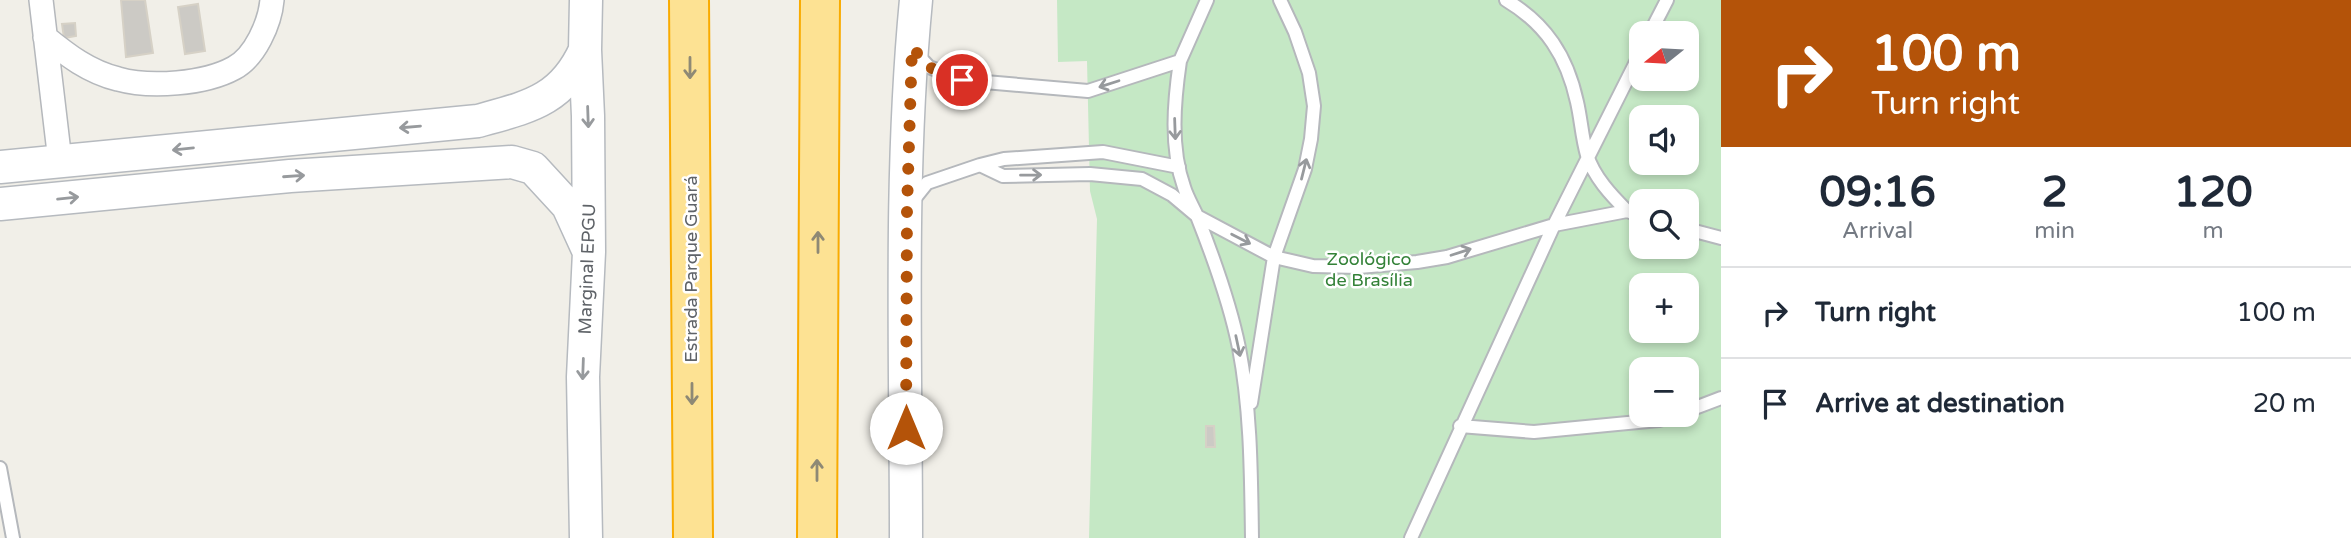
<!DOCTYPE html>
<meta charset="utf-8">
<style>
:root{--surface:#fff;--page:#f2f2f3;--text:#1f2937;--muted:#747a83;--line:#e0e1e3}
body{margin:0;font-family:"Varela Round",sans-serif;background:var(--page);color:var(--text);height:100vh;display:flex;flex-direction:column;font-size:26px;white-space:nowrap}
*{box-sizing:border-box;margin:0}
p{font-size:23px;color:var(--muted)}
.icon{flex:none;width:38px;height:38px;fill:none;stroke:currentColor;stroke-width:2;stroke-linecap:round;stroke-linejoin:round}
.map{position:relative;flex:1;overflow:hidden}
.details{display:flex;flex-direction:column;background:var(--surface);width:630px}
.details>*{flex:none}
.banner{background:#b45309;color:#fff;overflow:hidden}
.needle{width:46px;rotate:252deg}
.buttons{position:absolute;left:1629px;top:21px;display:grid;gap:14px}
.buttons a{display:grid;place-items:center;width:70px;height:70px;border-radius:14px;background:var(--surface);box-shadow:0 4px 10px #0003;font-size:35px}
.pin{position:absolute;display:grid;place-items:center;width:60px;height:60px;color:#fff;margin:-30px;border:4px solid #fff;border-radius:50%;box-shadow:0 2px 7px #0007}
.me{position:absolute;width:77px;margin:-38px;rotate:0deg;stroke-linejoin:round;filter:drop-shadow(0 0 5px #0008)}
.turn{display:flex;align-items:center;gap:24px;height:147px;padding:0 35px;font-size:32px}
.turn .icon{width:91px;height:91px;stroke-width:2.5}
.turn b{display:block;font-size:49px;line-height:60px}
.eta{display:flex;justify-content:space-evenly;align-items:center;height:119px;text-align:center}
.eta b{font-size:42px;font-weight:700;line-height:49px}
ul{padding:0;list-style:none}
li{display:flex;align-items:center;gap:21px;height:91px;padding:0 35px;border-top:2px solid var(--line)}
li div{flex:1}
li b{display:block;font-size:26px}
li em{font-style:normal}
main{display:flex;flex:1;min-height:0}
.map>svg:first-child{display:block}
.green{fill:#c5e8c5;fill-rule:evenodd}
.building{fill:#cccac5;stroke:#d6d1c6;stroke-width:2}
.lines{fill:none;stroke-linecap:round;stroke-linejoin:round}
.lane-casing{stroke:#b5b8bc;stroke-width:16}
.street-casing{stroke:#b5b8bc;stroke-width:26}
.secondary-casing{stroke:#b6babf;stroke-width:35}
.highway-casing{stroke:#f9ab00;stroke-width:42}
.lane{stroke:#fff;stroke-width:12}
.street{stroke:#fff;stroke-width:23}
.secondary{stroke:#fff;stroke-width:32}
.highway{stroke:#fde293;stroke-width:38}
.oneway{stroke:#8e8975}
.oneway2{stroke:#979a9d}
.route{stroke:#b45309;stroke-width:12;stroke-dasharray:0 21.6}
.labels{text-anchor:middle;dominant-baseline:central;stroke-width:5;stroke-linejoin:round;paint-order:stroke}
.park-label{font-size:18px;fill:#348238;stroke:#fff}
.street-label{font-size:18px;fill:#5f6368;stroke:#fff}
</style>
<main>
<div class="map">
<svg width="1721" height="538" viewBox="0 0 1721 538">
<rect width="100%" height="100%" fill="#f1efe8"/>
<path class="green" d="M1057,0H1721V538H1089L1097,219L1090,191L1087,61L1058,62ZM1642,33H1687V79H1642ZM1642,117H1687V163H1642ZM1642,201H1687V247H1642ZM1642,285H1687V331H1642ZM1642,369H1687V415H1642Z"/>
<path class="building" d="M121,0H145L153,53L126,57Z
M198,4L205,51L185,54L178,7Z
M75,23L76,36L64,38L62,24Z
M1206,426H1214L1215,447H1206Z"/>
<g class="lines">
<g class="lane-casing">
<path id="lane" d="M1506,0C1546,24 1567,56 1577,102C1581,119 1582,138 1587,155C1594,177 1611,195 1627,211
M1650,33L1667,0
M915,52L929,67L962,80L1088,91L1180,61L1207,0
M1180,61C1174,102 1170,147 1184,187C1187,197 1193,207 1197,216C1214,259 1230,303 1239,348C1251,411 1251,474 1252,538
M980,165L1004,159L1103,152L1179,167
M911,203L927,183L980,165L1003,176L1090,174L1142,179L1172,195L1197,216L1274,257L1313,266L1359,267L1417,262L1447,257L1554,225L1627,211L1642,216
M1687,229L1721,238
M1251,403L1274,257L1305,169L1311,139L1314,106L1309,73L1295,32L1280,0
M1687,411L1721,398
M1460,426L1534,432L1659,420L1676,415
M0,468L13,538
M1411,538L1554,225L1642,50"/>
</g>
<g class="street-casing">
<path id="street" d="M41,0L60,161
M45,37C67,55 89,72 118,79C150,88 205,84 234,68C255,57 270,23 272,0"/>
</g>
<g class="secondary-casing">
<path id="secondary" d="M586,0L585,50L588,116L589,252L583,377L586,538
M0,167L478,121C528,107 562,101 585,50
M0,204L290,176L512,162L533,168L568,206L589,252
M906,538C906,359 899,178 916,0"/>
</g>
<g class="highway-casing">
<path id="highway" d="M689,0L693,538
M817,538L820,0"/>
</g>
<use href="#lane" class="lane"/>
<use href="#street" class="street"/>
<use href="#secondary" class="secondary"/>
<use href="#highway" class="highway"/>
</g>
<defs><path id="oneway-shaft" d="M-6 0H5M1.5-3L5.5 0L1.5 3" fill="none" stroke-width="1.6" stroke-linecap="round" stroke-linejoin="round" transform="scale(1.75)"/></defs>
<g class="oneway">
<use href="#oneway-shaft" transform="translate(690 68) rotate(90)"/>
<use href="#oneway-shaft" transform="translate(818 242) rotate(-90)"/>
<use href="#oneway-shaft" transform="translate(692 394) rotate(90)"/>
<use href="#oneway-shaft" transform="translate(817 470) rotate(-90)"/>
</g>
<g class="oneway2">
<use href="#oneway-shaft" transform="translate(1109 84) rotate(162)"/>
<use href="#oneway-shaft" transform="translate(588 117) rotate(88)"/>
<use href="#oneway-shaft" transform="translate(410 127) rotate(175)"/>
<use href="#oneway-shaft" transform="translate(1175 129) rotate(88)"/>
<use href="#oneway-shaft" transform="translate(183 149) rotate(174)"/>
<use href="#oneway-shaft" transform="translate(1304 169) rotate(-76)"/>
<use href="#oneway-shaft" transform="translate(1031 175) rotate(-1)"/>
<use href="#oneway-shaft" transform="translate(294 176) rotate(-4)"/>
<use href="#oneway-shaft" transform="translate(68 198) rotate(-6)"/>
<use href="#oneway-shaft" transform="translate(1241 239) rotate(27)"/>
<use href="#oneway-shaft" transform="translate(1461 252) rotate(-18)"/>
<use href="#oneway-shaft" transform="translate(1238 346) rotate(78)"/>
<use href="#oneway-shaft" transform="translate(583 369) rotate(92)"/>
</g>
<g class="lines">
<path class="route" d="M906,428L907,209L912,47L929,67L962,80"/>
</g>
<g class="labels">
<g class="park-label">
<text x="1369" y="259">Zoológico<tspan x="1369" dy="21">de Brasília</tspan></text>
</g>
<g class="street-label">
<text transform="translate(587 269) rotate(-88)">Marginal EPGU</text>
<text transform="translate(691 269) rotate(-90)">Estrada Parque Guará</text>
</g>
</g>
</svg>
<div class="buttons">
<a><svg class="needle" viewBox="-14 -14 28 28"><path d="M0-13l5 13h-10z" fill="#e53935"/><path d="M0 13l5-13h-10z" fill="#747a83"/></svg></a>
<a><svg class="icon" aria-label="sound" viewBox="0 0 24 24"><path d="M4 9h4l5-4v14l-5-4H4zM17 9q2 3 0 6"/></svg></a>
<a><svg class="icon" aria-label="search" viewBox="0 0 24 24"><circle cx="10" cy="10" r="6"/><path d="M15 15l6 6"/></svg></a>
<a>+</a>
<a>−</a>
</div>
<div class="pin" style="left:962px;top:80px;background:#d93025"><svg class="icon" aria-label="arrive" viewBox="0 0 24 24"><path d="M6 21V4h12l-3 4 3 4H6"/></svg></div>
<svg class="me" style="left:906px;top:428px" viewBox="-20 -20 40 40"><circle r="19" fill="#fff"/><path d="M0-13L10 11 0 6-10 11z" fill="#b45309"/></svg>
</div>
<section class="details">
<div class="banner">
<div class="turn"><svg class="icon" aria-label="right" viewBox="0 0 24 24"><path d="M7 20v-9h11M14 6l5 5-5 5"/></svg><div><b>100 m</b>Turn right</div></div>
</div>
<div class="eta">
<div><b>09:16</b><p>Arrival</p></div>
<div><b>2</b><p>min</p></div>
<div><b>120</b><p>m</p></div>
</div>
<ul>
<li><svg class="icon" aria-label="right" viewBox="0 0 24 24"><path d="M7 20v-9h11M14 6l5 5-5 5"/></svg><div><b>Turn right</b></div><em>100 m</em></li>
<li><svg class="icon" aria-label="arrive" viewBox="0 0 24 24"><path d="M6 21V4h12l-3 4 3 4H6"/></svg><div><b>Arrive at destination</b></div><em>20 m</em></li>
</ul>
</section>
</main>
